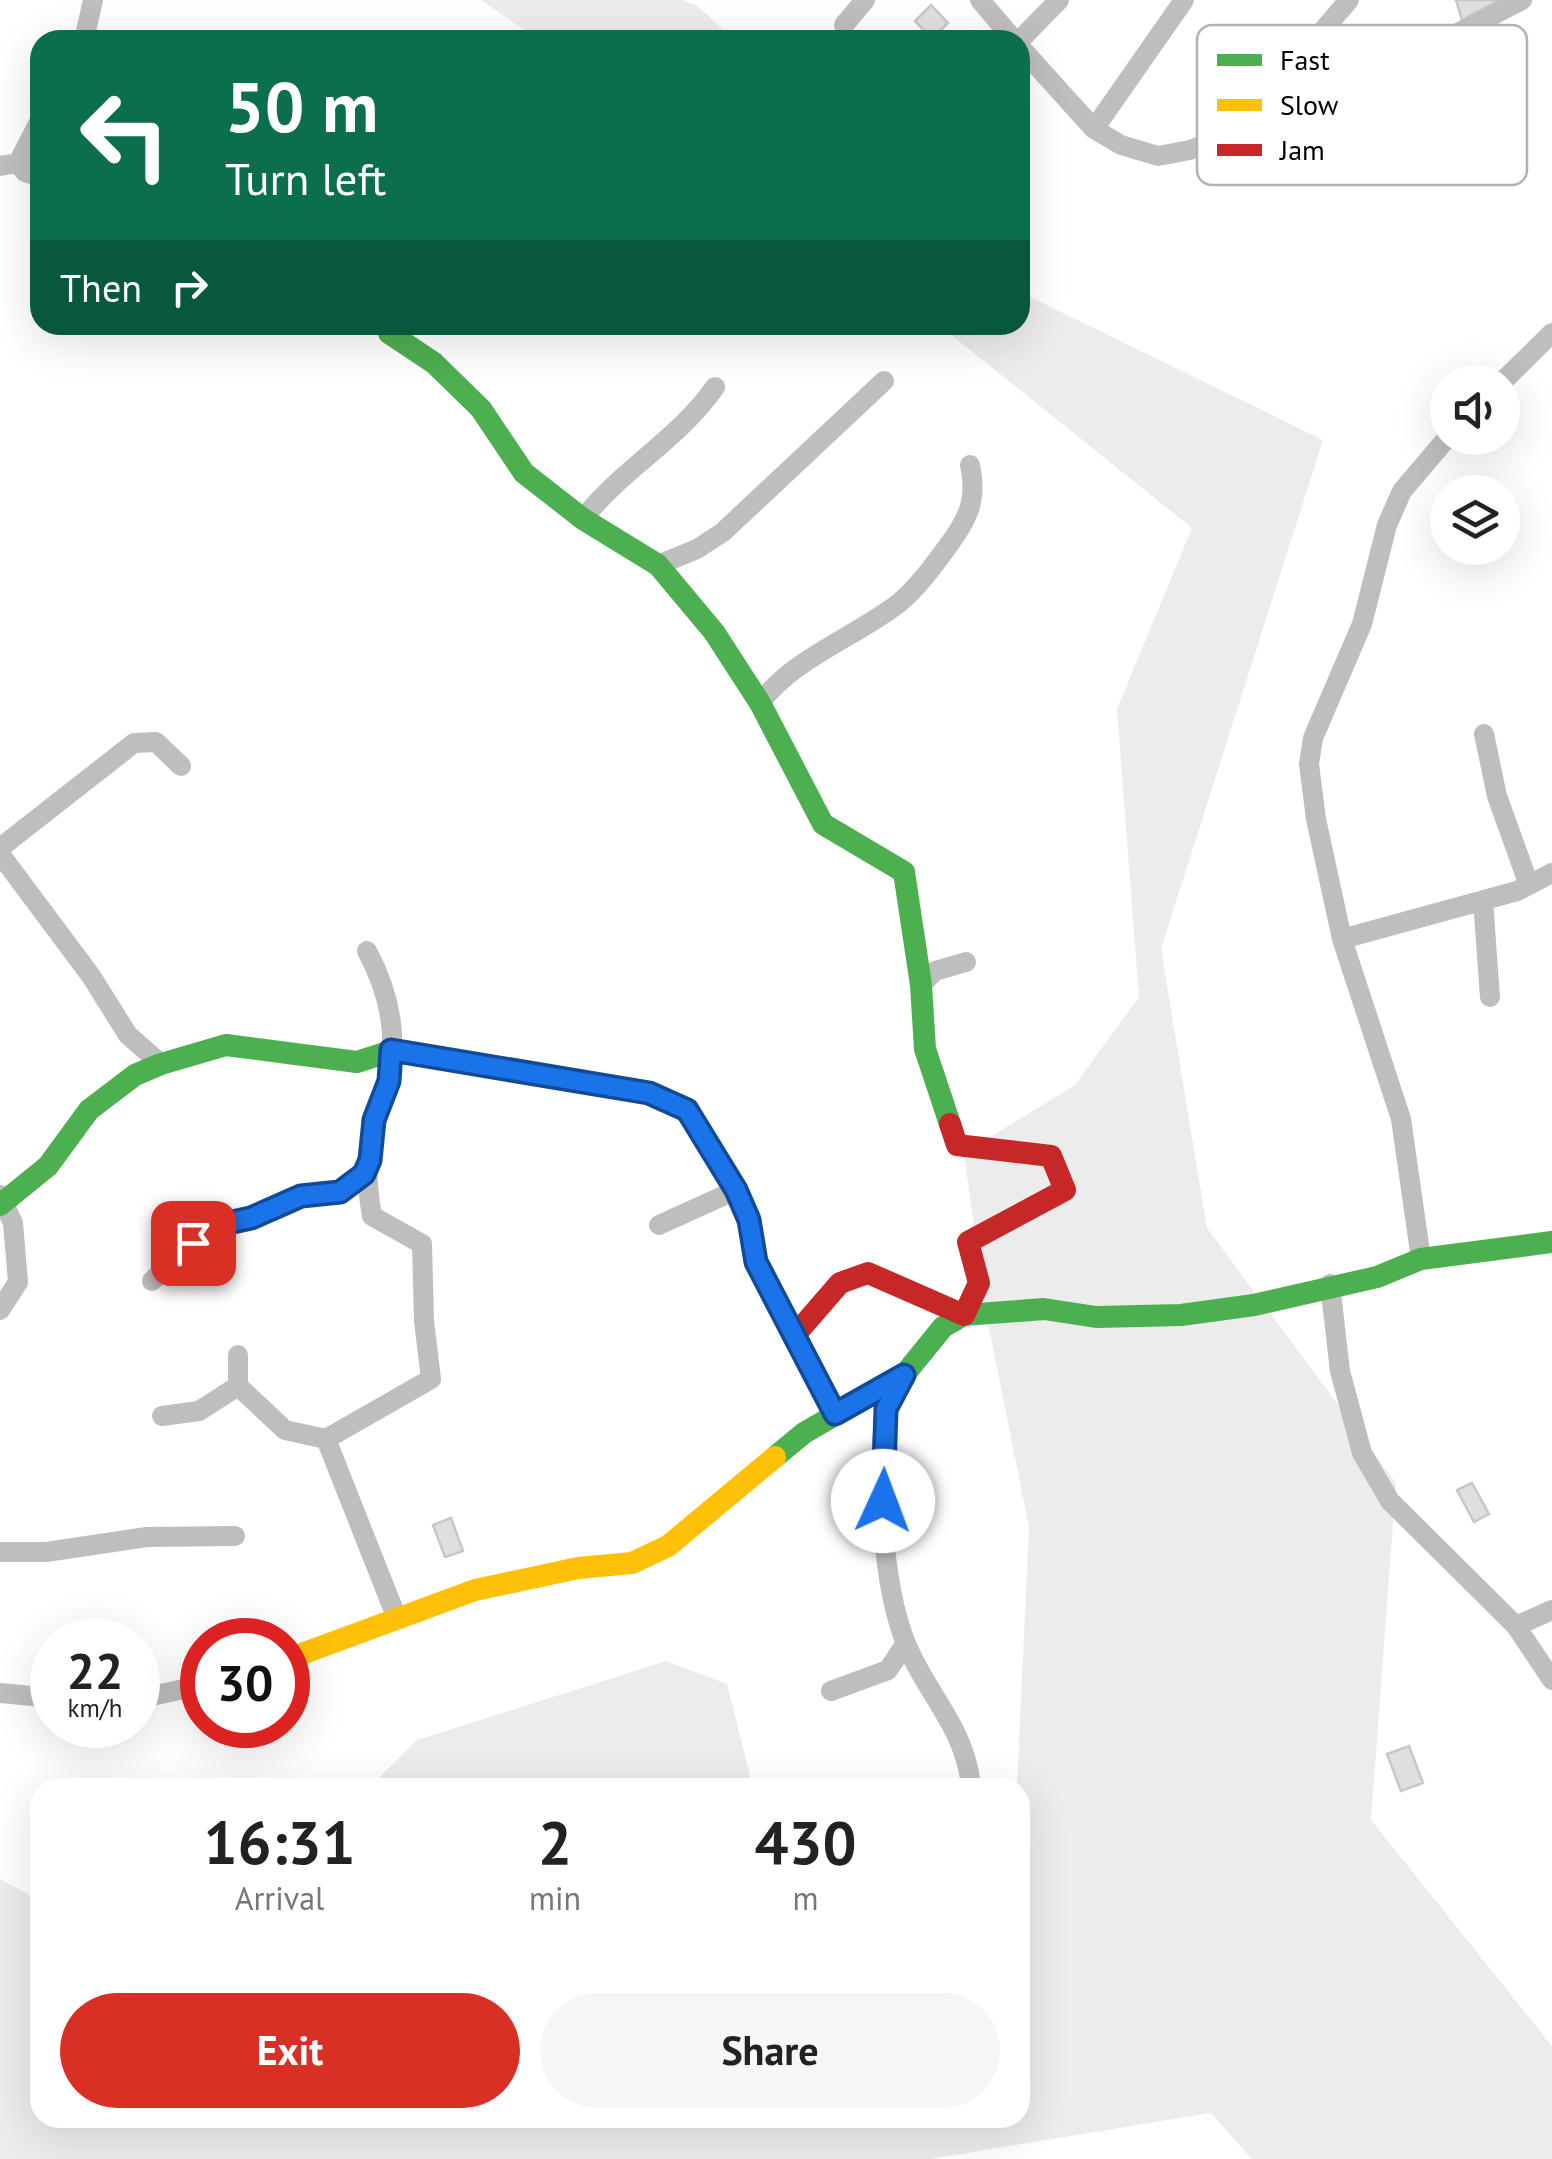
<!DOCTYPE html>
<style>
:root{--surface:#fff;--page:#f6f6f6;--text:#222;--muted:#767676;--accent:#d93025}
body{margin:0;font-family:"PT Sans",sans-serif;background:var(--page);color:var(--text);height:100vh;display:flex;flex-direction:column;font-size:38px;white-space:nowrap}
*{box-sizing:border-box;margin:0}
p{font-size:32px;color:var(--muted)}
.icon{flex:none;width:55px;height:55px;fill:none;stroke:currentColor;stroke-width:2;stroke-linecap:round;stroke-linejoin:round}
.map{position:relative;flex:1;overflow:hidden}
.sheet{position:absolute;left:30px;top:1778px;width:1000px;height:350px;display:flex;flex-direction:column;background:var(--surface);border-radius:30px;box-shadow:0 10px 40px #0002}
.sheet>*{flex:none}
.banner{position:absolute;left:30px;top:30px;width:1000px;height:305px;border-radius:30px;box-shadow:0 10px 40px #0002;background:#0b6e4f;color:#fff;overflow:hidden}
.controls{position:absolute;left:1430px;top:365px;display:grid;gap:20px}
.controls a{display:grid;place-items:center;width:90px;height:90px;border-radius:50%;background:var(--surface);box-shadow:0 10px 40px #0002;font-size:50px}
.speed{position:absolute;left:30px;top:1618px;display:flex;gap:20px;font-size:50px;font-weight:700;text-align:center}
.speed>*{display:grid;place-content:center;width:130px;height:130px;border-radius:50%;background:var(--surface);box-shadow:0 10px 40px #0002;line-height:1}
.speed small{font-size:25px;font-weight:400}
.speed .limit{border:15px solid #d22;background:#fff;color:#111}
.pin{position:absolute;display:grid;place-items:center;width:85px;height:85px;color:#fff;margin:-42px;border-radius:20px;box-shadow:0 5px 15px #0006}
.me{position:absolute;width:110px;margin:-55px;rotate:2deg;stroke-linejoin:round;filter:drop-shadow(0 0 8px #0008)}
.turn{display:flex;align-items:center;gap:35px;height:210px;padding:0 30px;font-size:45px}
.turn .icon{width:130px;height:130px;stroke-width:2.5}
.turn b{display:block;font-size:70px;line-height:85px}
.then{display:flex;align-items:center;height:95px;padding:0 30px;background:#0003;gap:20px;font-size:38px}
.eta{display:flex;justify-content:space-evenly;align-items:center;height:170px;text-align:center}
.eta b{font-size:60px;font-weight:700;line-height:70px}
.cta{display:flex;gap:20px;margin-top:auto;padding:20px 30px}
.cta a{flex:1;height:115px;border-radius:60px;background:var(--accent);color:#fff;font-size:40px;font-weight:700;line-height:115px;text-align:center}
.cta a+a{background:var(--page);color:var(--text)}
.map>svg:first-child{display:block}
.green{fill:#ececec}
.building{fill:#dfdfdf;stroke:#c7c7c7;stroke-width:2.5}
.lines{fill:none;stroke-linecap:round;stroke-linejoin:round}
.street{stroke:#bebebe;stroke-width:20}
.fast{stroke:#4caf50;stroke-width:22}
.slow{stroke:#ffc107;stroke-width:22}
.jam{stroke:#c62828;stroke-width:22}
.route-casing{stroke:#114b97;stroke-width:25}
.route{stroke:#1a73e8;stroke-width:18}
.key{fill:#fff;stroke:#b2b2b2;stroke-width:2.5}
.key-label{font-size:28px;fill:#000}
</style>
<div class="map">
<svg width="1552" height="2159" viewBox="0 0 1552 2159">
<rect width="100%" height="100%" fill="#fff"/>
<path class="green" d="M481,0H683L696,5L735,40H539Z
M1020,292L1323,440L1161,949L1207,1228L1396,1483L1371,1820L1552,2046V2159H1252L1211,2113L931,2159H0V1879L40,1901V2118H1020L1017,1787L1029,1527L986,1314L964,1153L1075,1085L1139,997L1117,709L1192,528L939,325H1020Z
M666,1661L727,1684L753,1787H370L417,1740Z"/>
<path class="building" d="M1456,0H1500L1462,20Z
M931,5L948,23L932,39L915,21Z
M1472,1483L1489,1514L1474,1522L1457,1490Z
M451,1518L463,1551L445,1557L433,1525Z
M1409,1746L1423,1783L1401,1791L1387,1754Z"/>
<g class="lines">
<path class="street" d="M980,0L1014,40
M1349,0L1325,28V38L1351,88
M844,25L865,0
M84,40L93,0
M1020,40L1059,0
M1020,47L1094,129L1121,145L1158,156L1190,150L1351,88L1522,0
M1094,129L1184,0
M18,163L25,172L40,177
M0,166L18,163L40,120
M1502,382L1552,333
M583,519C622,469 679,439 715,387
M658,565L697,549L723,532L884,381
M760,703C794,658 855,637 899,603C917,588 931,569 945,550C967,521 978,501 970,465
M1484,734L1497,796L1529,885
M0,848L134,743L156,742L181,766
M0,854L91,976L128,1035L161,1064
M1483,900L1490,997
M1342,939L1517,891L1552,873
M921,985L935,971L966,962
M0,1195L13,1223L18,1282L0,1310
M659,1225L736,1190
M1421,1259L1401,1119L1342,939L1316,819L1309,764L1313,738L1362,624L1387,525L1402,491L1448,437
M152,1281L209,1227L251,1218L301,1196L340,1192L364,1175
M1330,1284L1340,1371L1362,1453L1390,1501L1516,1626L1552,1680
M238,1355V1386L285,1430L326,1439L396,1616
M903,1377C897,1387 888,1400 886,1411C875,1470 883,1585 905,1641C925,1693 967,1729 971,1788
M162,1416L199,1411L238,1386
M326,1439L431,1379L424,1321L422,1244L372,1216C366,1183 365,1149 375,1116C379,1104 387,1092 389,1079C398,1034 388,990 367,951
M0,1552H46L147,1537L235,1536
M1516,1626L1552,1610
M831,1691L888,1670L906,1643
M0,1693L52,1698
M138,1699L202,1685"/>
<path class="fast" d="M389,333L434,363L481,409L524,473L583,519L658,565L714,632L760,703L823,824L904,872L921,985L925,1049L950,1124
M0,1205L48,1166L89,1110L135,1075L161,1064L226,1045L357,1062L391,1051L649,1093L687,1110L736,1190L749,1220L756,1262L835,1414
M775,1457L804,1433L904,1375L943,1327L964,1315L1044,1309L1096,1317L1181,1315L1254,1305L1377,1277L1421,1259L1552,1242"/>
<path class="slow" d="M288,1659L475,1590L578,1568L632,1563L668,1546L775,1457"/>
<path class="jam" d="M794,1336L840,1283L868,1273L964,1315L979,1283L968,1242L1065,1190L1051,1156L957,1145L950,1124"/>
</g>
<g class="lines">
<g class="route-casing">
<path id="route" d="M193,1243L209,1227L251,1218L301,1196L340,1192L364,1174L370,1160L374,1120L389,1081L391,1050L649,1093L687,1110L736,1190L749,1220L756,1262L835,1414L904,1375L886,1409L883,1501"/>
</g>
<use href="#route" class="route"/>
</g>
<rect x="1197" y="25" width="330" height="160" rx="15" class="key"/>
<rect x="1217" y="54" width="45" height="12" fill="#4caf50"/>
<rect x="1217" y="99" width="45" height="12" fill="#ffc107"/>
<rect x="1217" y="144" width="45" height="12" fill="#c62828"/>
<g class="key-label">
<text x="1280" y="70">Fast</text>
<text x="1280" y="115">Slow</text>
<text x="1280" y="160">Jam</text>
</g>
</svg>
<div class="controls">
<a><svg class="icon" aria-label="sound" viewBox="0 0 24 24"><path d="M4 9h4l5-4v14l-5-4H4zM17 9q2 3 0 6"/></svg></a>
<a><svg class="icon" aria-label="layers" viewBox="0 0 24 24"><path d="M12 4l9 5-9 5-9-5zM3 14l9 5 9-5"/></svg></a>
</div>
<div class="speed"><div>22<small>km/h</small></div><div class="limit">30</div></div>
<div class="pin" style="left:193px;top:1243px;background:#d93025"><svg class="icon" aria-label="arrive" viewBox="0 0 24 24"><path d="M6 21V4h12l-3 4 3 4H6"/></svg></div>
<svg class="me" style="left:883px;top:1501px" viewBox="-20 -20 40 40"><circle r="19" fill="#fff"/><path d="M0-13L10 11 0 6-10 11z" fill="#1a73e8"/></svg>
<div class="banner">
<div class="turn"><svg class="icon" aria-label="left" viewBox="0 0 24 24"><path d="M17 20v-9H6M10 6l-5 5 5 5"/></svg><div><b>50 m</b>Turn left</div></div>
<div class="then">Then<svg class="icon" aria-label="right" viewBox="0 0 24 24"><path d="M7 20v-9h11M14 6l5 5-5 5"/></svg></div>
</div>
<section class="sheet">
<div class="eta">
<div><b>16:31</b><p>Arrival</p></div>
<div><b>2</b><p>min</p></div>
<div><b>430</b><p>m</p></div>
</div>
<div class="cta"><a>Exit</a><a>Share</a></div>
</section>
</div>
